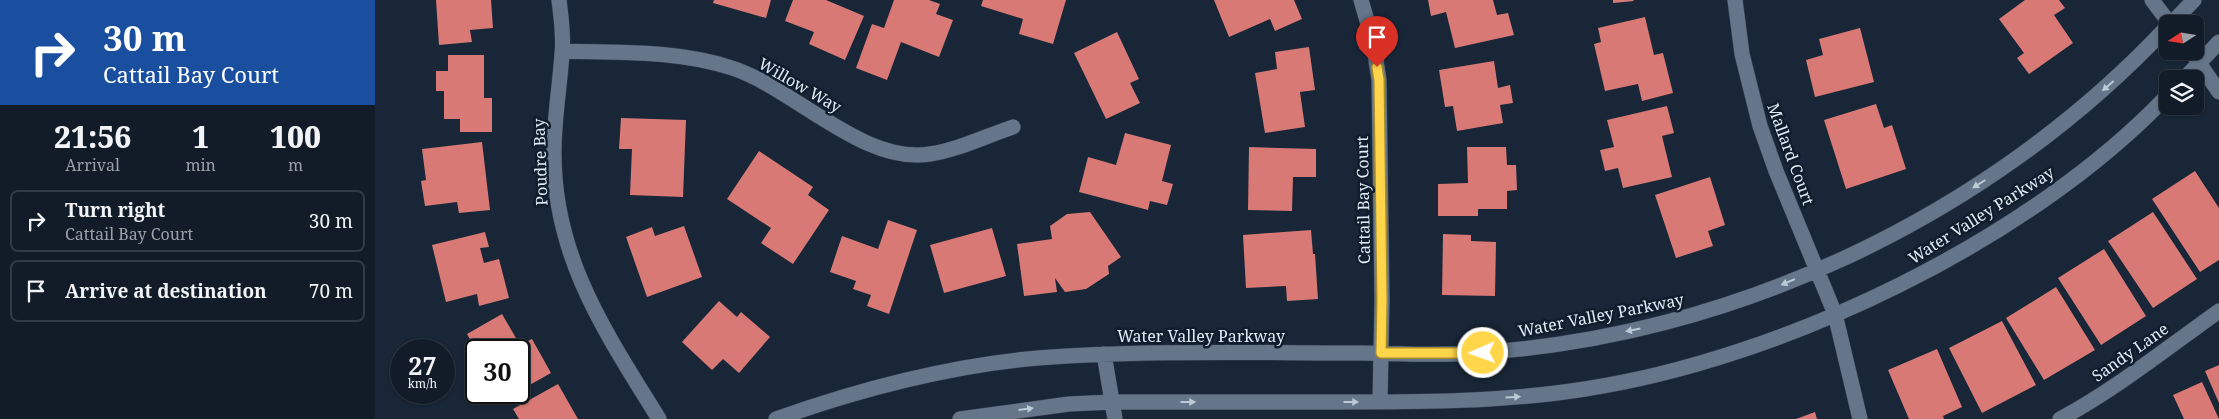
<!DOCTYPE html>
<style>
:root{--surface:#121c29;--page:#1b2531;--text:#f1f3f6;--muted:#9ca1a8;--line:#313a46}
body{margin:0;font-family:"Noto Serif",serif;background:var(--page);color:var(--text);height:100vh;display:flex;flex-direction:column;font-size:19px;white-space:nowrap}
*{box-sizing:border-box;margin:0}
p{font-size:16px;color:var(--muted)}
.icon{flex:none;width:28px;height:28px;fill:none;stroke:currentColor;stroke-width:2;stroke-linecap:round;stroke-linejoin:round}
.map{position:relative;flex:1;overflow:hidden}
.side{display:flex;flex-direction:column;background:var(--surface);width:375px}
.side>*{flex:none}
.banner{background:#1a4fa0;color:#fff;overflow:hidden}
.needle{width:32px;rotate:258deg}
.fabs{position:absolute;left:1784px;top:15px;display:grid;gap:10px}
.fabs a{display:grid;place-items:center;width:45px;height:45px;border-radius:8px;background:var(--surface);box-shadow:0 1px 4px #0004,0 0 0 1px var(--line);font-size:25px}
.speed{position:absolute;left:15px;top:339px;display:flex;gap:10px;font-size:25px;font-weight:700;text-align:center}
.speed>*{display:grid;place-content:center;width:65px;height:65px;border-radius:50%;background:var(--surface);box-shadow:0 1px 4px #0004,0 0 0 1px var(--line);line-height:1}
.speed small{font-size:12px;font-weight:400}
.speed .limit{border:2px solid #111;border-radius:8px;background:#fff;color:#111}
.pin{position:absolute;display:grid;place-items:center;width:42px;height:42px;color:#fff;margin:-51px -21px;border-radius:50% 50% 50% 0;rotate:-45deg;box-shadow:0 0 5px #0007}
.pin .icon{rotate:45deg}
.me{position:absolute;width:55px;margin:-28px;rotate:268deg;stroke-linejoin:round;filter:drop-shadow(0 0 4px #0008)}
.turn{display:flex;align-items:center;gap:18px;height:105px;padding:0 20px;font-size:22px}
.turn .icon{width:65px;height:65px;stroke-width:2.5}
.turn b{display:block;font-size:35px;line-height:42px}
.eta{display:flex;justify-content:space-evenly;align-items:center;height:85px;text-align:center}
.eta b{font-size:30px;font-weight:800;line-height:35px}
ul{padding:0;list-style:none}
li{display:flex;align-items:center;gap:15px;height:62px;margin:0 10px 8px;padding:0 10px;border:2px solid var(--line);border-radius:8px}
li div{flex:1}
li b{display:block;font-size:19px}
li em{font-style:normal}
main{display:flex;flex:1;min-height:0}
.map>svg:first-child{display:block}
.building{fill:#d87975}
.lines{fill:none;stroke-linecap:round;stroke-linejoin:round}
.street-casing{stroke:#35404e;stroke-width:16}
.street{stroke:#65768a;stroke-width:15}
.oneway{fill:#bcc9d6}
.route-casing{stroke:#a68a30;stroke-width:12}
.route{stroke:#ffd54a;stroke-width:9}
.labels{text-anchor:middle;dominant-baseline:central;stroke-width:5;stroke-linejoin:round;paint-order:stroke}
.street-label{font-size:16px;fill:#e2ecf7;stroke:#0f1d2d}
</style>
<main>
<section class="side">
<div class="banner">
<div class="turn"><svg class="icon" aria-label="right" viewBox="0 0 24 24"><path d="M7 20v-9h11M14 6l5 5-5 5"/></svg><div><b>30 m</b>Cattail Bay Court</div></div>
</div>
<div class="eta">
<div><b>21:56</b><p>Arrival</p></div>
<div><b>1</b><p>min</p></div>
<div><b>100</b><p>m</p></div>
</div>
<ul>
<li><svg class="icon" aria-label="right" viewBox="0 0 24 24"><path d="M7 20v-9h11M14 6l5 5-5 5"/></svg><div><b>Turn right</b><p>Cattail Bay Court</p></div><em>30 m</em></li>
<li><svg class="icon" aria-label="arrive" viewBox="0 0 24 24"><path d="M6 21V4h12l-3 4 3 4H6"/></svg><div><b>Arrive at destination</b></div><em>70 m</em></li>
</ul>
</section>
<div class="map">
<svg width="1844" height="419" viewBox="0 0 1844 419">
<rect width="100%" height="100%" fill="#182637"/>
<path class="building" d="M61,0H116L118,28L95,30L97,42L64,45Z
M339,0H396L391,18L338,3Z
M418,0H451L489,16L470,60L434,44L439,32L410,21Z
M519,0H554L565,4L561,14L578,20L564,57L526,42L512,80L481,68L497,24L509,28Z
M608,0H691L678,44L644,34L648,19L606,6Z
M839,0H919L927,19L900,31L895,19L854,37Z
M1053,0H1118L1122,15L1133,13L1139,35L1080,48L1071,12L1056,16Z
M1238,0H1258L1259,1L1238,3Z
M1650,0H1684L1690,8L1679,15L1698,43L1654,74L1642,58L1649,53L1624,19Z
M1270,17L1279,55L1288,53L1298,93L1267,101L1263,84L1230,91L1219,44L1226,42L1223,28Z
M1485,28L1499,82L1440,97L1431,60L1448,55L1444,39Z
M742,32L764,79L755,83L765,103L731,119L699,53Z
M934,47L940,90L925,92L930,127L890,133L880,73L902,69L900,52Z
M73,55H109V98H117V132H85V119H69V91H61V71H73Z
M1119,61L1123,88L1135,85L1138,103L1125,105L1128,123L1082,131L1078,106L1070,107L1064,70Z
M1501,104L1509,128L1517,125L1531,169L1471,189L1449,120Z
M1292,106L1299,133L1287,136L1297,177L1248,188L1243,168L1230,171L1225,150L1239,147L1232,120Z
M246,118L311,120L308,197L255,195L257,149H244Z
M750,133L796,145L787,181L798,184L792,205L775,201L773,210L704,192L713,157L741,165Z
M107,142L115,210L84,213L82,202L50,206L46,181L51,180L47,149Z
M874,147L941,149V177H918L917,211L873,210Z
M1092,147H1131L1132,165H1141L1142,190L1132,191V209H1103V216H1063V184L1093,183Z
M384,151L438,187L433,195L454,210L418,264L386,243L396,228L352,199Z
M1820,171L1844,208V260L1825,272L1777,199Z
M1335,177L1350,225L1333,231L1338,246L1301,258L1280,195Z
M715,212L746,257L733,266L734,274L711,289L690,292L680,278L682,292L649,296L642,244L677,239L675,226L692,214Z
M1778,212L1822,279L1778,308L1733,241Z
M513,220L542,230L514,314L492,306L496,295L478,289L481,281L455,272L467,236L503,249Z
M309,226L327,277L272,297L251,237L277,227L280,236Z
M617,228L631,276L569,293L555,245Z
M936,230L938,254H940L943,299L912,301L911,286L871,288L868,235Z
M110,232L114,247L105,248L109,263L124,259L134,298L104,306L102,294L71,302L57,245Z
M1068,234L1096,235V241L1121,242L1120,296L1067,295Z
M1729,249L1771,316L1726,345L1683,278Z
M1681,287L1720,350L1669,380L1631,318Z
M344,301L362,317L366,312L395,337L364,373L348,359L337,370L307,342Z
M127,314L145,345L157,339L176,373L151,387L144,375V350H101L92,334Z
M1627,321L1661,385L1607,413L1574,348Z
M1562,349L1587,407L1568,416L1569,419H1534L1513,370Z
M1844,365V403L1830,371Z
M1827,382L1844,419H1809L1798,395Z
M183,384L203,419H144L138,409Z
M1440,412L1442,419H1421Z"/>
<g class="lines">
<g class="street-casing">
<path id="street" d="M184,0C186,17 189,36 187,53C185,86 179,118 179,151C178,257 231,333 284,419
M986,0L998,41L1004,80L1007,300L1005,402
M1360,0L1367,54L1385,126L1401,171L1460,314L1485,419
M1777,0L1795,24
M1796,24L1819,0
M188,51C244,53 303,50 357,68C419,88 488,165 555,154C583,150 611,136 638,127
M1816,51L1844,92
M1809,79L1844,42
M729,354L740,419
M401,419C482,390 577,365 663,358C770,350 878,353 985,353C1022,353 1060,356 1097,353C1356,339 1616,215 1792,27
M585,419L694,404L737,402C811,402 885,402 960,402C1043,402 1127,402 1210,389C1407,359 1654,241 1792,96
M1685,419C1741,389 1792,348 1844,311"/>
</g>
<use href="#street" class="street"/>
</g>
<defs><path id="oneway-solid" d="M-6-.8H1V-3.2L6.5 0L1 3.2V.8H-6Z" transform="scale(1.25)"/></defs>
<g class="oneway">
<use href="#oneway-solid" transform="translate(1733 86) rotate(139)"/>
<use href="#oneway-solid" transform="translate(1604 184) rotate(148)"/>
<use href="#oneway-solid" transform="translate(1413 282) rotate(157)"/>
<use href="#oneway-solid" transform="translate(1258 330) rotate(169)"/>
<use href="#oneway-solid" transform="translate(1138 397) rotate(-4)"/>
<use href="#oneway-solid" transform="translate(813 402)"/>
<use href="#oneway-solid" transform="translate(976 402)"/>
<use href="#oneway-solid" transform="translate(651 409) rotate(-7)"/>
</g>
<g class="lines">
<g class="route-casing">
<path id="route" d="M1002,67L1004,80L1007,300L1006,353H1108"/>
</g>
<use href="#route" class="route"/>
</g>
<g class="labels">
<g class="street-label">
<text transform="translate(425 85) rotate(30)">Willow Way</text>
<text transform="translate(1416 154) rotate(70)">Mallard Court</text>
<text transform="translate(165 162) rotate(-92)">Poudre Bay</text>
<text transform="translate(988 200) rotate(-91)">Cattail Bay Court</text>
<text transform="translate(1606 215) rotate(-32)">Water Valley Parkway</text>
<text transform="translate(1226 315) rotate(-11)">Water Valley Parkway</text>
<text x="826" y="336">Water Valley Parkway</text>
<text transform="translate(1755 352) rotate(-35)">Sandy Lane</text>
</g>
</g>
</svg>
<div class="fabs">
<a><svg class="needle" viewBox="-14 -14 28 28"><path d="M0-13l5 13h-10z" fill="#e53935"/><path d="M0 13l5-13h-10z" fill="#9ca1a8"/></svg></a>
<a><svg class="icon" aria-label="layers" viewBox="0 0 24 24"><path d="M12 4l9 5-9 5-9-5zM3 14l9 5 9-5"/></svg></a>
</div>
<div class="speed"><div>27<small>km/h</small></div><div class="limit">30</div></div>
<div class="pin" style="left:1002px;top:67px;background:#d93025"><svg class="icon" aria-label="arrive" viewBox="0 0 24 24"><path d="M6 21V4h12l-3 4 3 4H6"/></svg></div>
<svg class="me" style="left:1108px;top:353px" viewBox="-20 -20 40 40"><circle r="17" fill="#ffd54a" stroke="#fff" stroke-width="3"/><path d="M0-11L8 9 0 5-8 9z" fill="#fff"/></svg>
</div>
</main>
